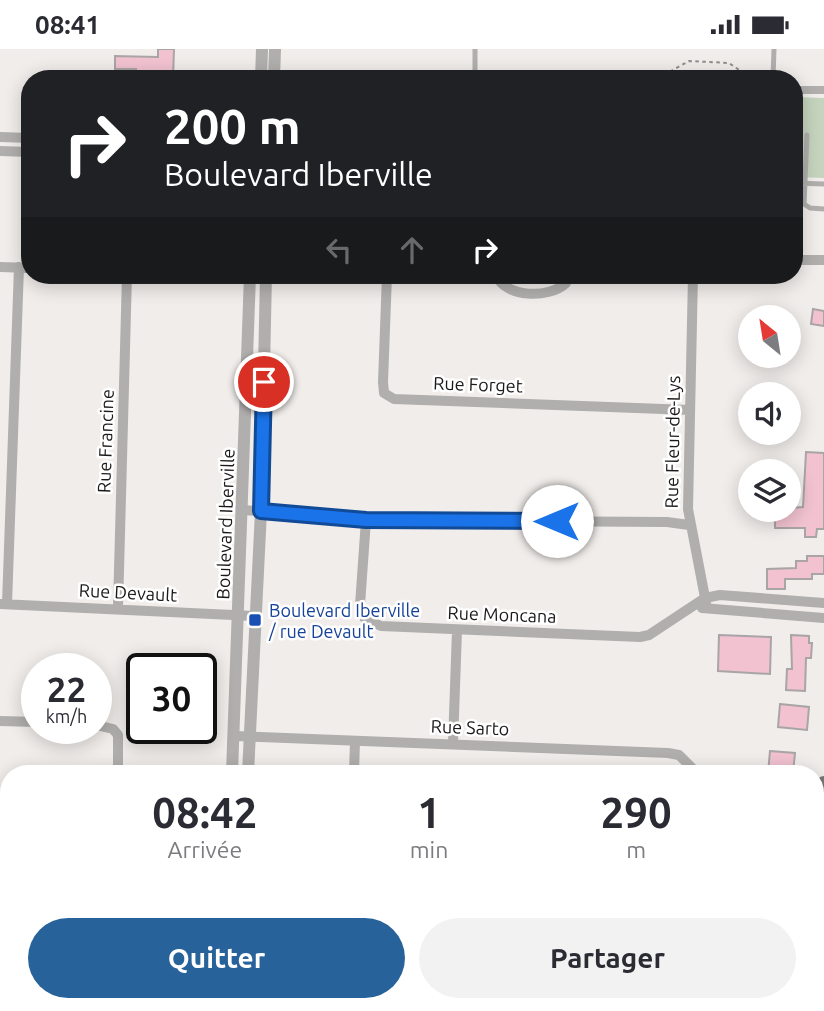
<!DOCTYPE html>
<html lang="fr">
<meta charset="utf-8">
<style>
:root{--surface:#fff;--page:#f2f2f3;--text:#2b2b33;--muted:#7c7c81;--accent:#27629a}
body{margin:0;font-family:Ubuntu,sans-serif;background:var(--page);color:var(--text);height:100vh;display:flex;flex-direction:column;font-size:26px;white-space:nowrap}
*{box-sizing:border-box;margin:0}
p{font-size:23px;color:var(--muted)}
.icon{flex:none;width:38px;height:38px;fill:none;stroke:currentColor;stroke-width:2;stroke-linecap:round;stroke-linejoin:round}
.map{position:relative;flex:1;overflow:hidden}
.drawer{position:absolute;left:0px;top:716px;width:824px;height:247px;display:flex;flex-direction:column;background:var(--surface);border-radius:28px 28px 0 0;box-shadow:0 4px 18px #0003}
.drawer>*{flex:none}
.banner{position:absolute;left:21px;top:21px;width:782px;height:214px;border-radius:28px;box-shadow:0 4px 18px #0003;background:#202124;color:#fff;overflow:hidden}
.needle{width:46px;rotate:330deg}
.controls{position:absolute;left:738px;top:256px;display:grid;gap:14px}
.controls a{display:grid;place-items:center;width:63px;height:63px;border-radius:50%;background:var(--surface);box-shadow:0 4px 18px #0003;font-size:35px}
.speed{position:absolute;left:21px;top:604px;display:flex;gap:14px;font-size:35px;font-weight:700;text-align:center}
.speed>*{display:grid;place-content:center;width:91px;height:91px;border-radius:50%;background:var(--surface);box-shadow:0 4px 18px #0003;line-height:1}
.speed small{font-size:18px;font-weight:400}
.speed .limit{border:4px solid #111;border-radius:10px;background:#fff;color:#111}
.pin{position:absolute;display:grid;place-items:center;width:60px;height:60px;color:#fff;margin:-30px;border:4px solid #fff;border-radius:50%;box-shadow:0 2px 7px #0007}
.me{position:absolute;width:77px;margin:-38px;rotate:270deg;stroke-linejoin:round;filter:drop-shadow(0 0 5px #0008)}
.turn{display:flex;align-items:center;gap:24px;height:147px;padding:0 28px;font-size:32px}
.turn .icon{width:91px;height:91px;stroke-width:2.5}
.turn b{display:block;font-size:49px;line-height:60px}
.lanes{display:flex;align-items:center;height:66px;padding:0 28px;background:#0003;justify-content:center;gap:35px;direction:ltr}
.lanes .off{opacity:.35}
.eta{display:flex;justify-content:space-evenly;align-items:center;height:119px;text-align:center}
.eta b{font-size:42px;font-weight:700;line-height:49px}
.button{display:flex;gap:14px;margin-top:auto;padding:14px 28px}
.button a{flex:1;height:80px;border-radius:42px;background:var(--accent);color:#fff;font-size:28px;font-weight:700;line-height:80px;text-align:center}
.button a+a{background:var(--page);color:var(--text)}
.status{display:flex;justify-content:space-between;align-items:center;height:49px;padding:0 35px;background:var(--surface);direction:ltr}
.status svg{height:19px;fill:currentColor}
.map>svg:first-child{display:block}
.green{fill:#c5d4bd}
.building{fill:#f2c2d1;stroke:#a9a5a7;stroke-width:2}
.lines{fill:none;stroke-linecap:round;stroke-linejoin:round}
.path{stroke:#908d8c;stroke-width:2;stroke-dasharray:3.5 3.5;stroke-linecap:butt}
.service{stroke:#b0afae;stroke-width:5}
.pedestrian{stroke:#b0afae;stroke-width:8}
.minor{stroke:#b0afae;stroke-width:10}
.tertiary{stroke:#b0afae;stroke-width:12}
.primary{stroke:#7c7a78;stroke-width:16}
.route-casing{stroke:#114b97;stroke-width:18}
.route{stroke:#1a73e8;stroke-width:12}
.transit-dot{fill:#1a4fb4;stroke:#fff;stroke-width:2.5}
.labels{text-anchor:middle;dominant-baseline:central;stroke-width:5;stroke-linejoin:round;paint-order:stroke}
.street-label{font-size:18px;fill:#1b1919;stroke:#fff}
.transit-label{font-size:18px;fill:#164399;stroke:#fff;text-anchor:start}
</style>
<div class="status"><b>08:41</b><svg viewBox="0 0 49 12"><path d="M0 12V9h3v3zM5 12V6h3v6zM10 12V3h3v9zM15 12V0h3v12zM26 1h20v11H26zM47 4h2v5h-2z"/></svg></div>
<div class="map">
<svg width="824" height="962" viewBox="0 0 824 962">
<rect width="100%" height="100%" fill="#f1edeb"/>
<path class="green" d="M795,48L824,49V129L795,128Z"/>
<path class="building" d="M158,0H174L173,30H136V20H115V7L158,8Z
M813,260L824,262V277L811,275Z
M806,403L824,404V480H817L816,488H805V479H775V460L803,458Z
M807,507H824V525H812V530H785V540H767V520L796,519V512H807Z
M719,586L771,588L770,625L718,622Z
M791,586L809,587V594H812L811,609H806L805,642L786,641L787,620H792Z
M780,655L809,658L807,681L778,678Z
M770,702L795,704L793,724H768Z
M741,954H767V962H741Z"/>
<g class="lines">
<path class="path" d="M664,26L689,12L729,14L745,25L757,29"/>
<path class="service" d="M475,30V0
M773,30L774,0
M807,86L804,155L810,159L824,160
M794,134L824,135
M816,894L824,895"/>
<path class="pedestrian" d="M794,41H824"/>
<path class="minor" d="M0,88L30,89
M0,102L30,103
M794,211H824
M0,218L30,219
M198,226L266,229
M387,226L383,333L384,344L394,350L690,361
M496,226C505,249 549,250 566,234V226
M693,226L688,460L707,559
M244,461L366,471L667,473L689,476
M366,471L360,556L365,570L381,577L640,588L649,586L705,549L720,546L824,554
M0,555L254,567
M7,555L19,218
M118,558L127,226
M702,559L824,569
M0,672L37,673
M96,676L113,680L118,686V724
M234,687L668,704L679,706L697,724
M453,695L457,581
M354,724L355,692
M0,776H9
M0,882H9
M498,962V954"/>
<path class="tertiary" d="M261,30L262,0
M274,30L275,0
M232,724L250,226
M248,724L261,462L266,226
M221,962V954
M234,962V954"/>
<path class="primary" d="M816,812L824,735
M792,962L793,954"/>
</g>
<g class="lines">
<g class="route-casing">
<path id="route" d="M264,333L261,462L366,471L557,472"/>
</g>
<use href="#route" class="route"/>
</g>
<rect class="transit-dot" x="248" y="564" width="14" height="14" rx="3.5"/>
<g class="labels">
<g class="street-label">
<text transform="translate(478 335) rotate(2)">Rue Forget</text>
<text transform="translate(105 392) rotate(-88)">Rue Francine</text>
<text transform="translate(672 393) rotate(-89)">Rue Fleur-de-Lys</text>
<text transform="translate(225 475) rotate(-88)">Boulevard Iberville</text>
<text transform="translate(128 543) rotate(3)">Rue Devault</text>
<text transform="translate(502 565) rotate(2)">Rue Moncana</text>
<text transform="translate(470 678) rotate(2)">Rue Sarto</text>
</g>
<g class="transit-label">
<text x="269" y="561">Boulevard Iberville<tspan x="269" dy="21">/ rue Devault</tspan></text>
</g>
</g>
</svg>
<div class="controls">
<a><svg class="needle" viewBox="-14 -14 28 28"><path d="M0-13l5 13h-10z" fill="#e53935"/><path d="M0 13l5-13h-10z" fill="#7c7c81"/></svg></a>
<a><svg class="icon" aria-label="sound" viewBox="0 0 24 24"><path d="M4 9h4l5-4v14l-5-4H4zM17 9q2 3 0 6"/></svg></a>
<a><svg class="icon" aria-label="layers" viewBox="0 0 24 24"><path d="M12 4l9 5-9 5-9-5zM3 14l9 5 9-5"/></svg></a>
</div>
<div class="speed"><div>22<small>km/h</small></div><div class="limit">30</div></div>
<div class="pin" style="left:264px;top:333px;background:#d93025"><svg class="icon" aria-label="arrive" viewBox="0 0 24 24"><path d="M6 21V4h12l-3 4 3 4H6"/></svg></div>
<svg class="me" style="left:557px;top:472px" viewBox="-20 -20 40 40"><circle r="19" fill="#fff"/><path d="M0-13L10 11 0 6-10 11z" fill="#1a73e8"/></svg>
<div class="banner">
<div class="turn"><svg class="icon" aria-label="right" viewBox="0 0 24 24"><path d="M7 20v-9h11M14 6l5 5-5 5"/></svg><div><b>200 m</b>Boulevard Iberville</div></div>
<div class="lanes"><svg class="icon off" aria-label="left" viewBox="0 0 24 24"><path d="M17 20v-9H6M10 6l-5 5 5 5"/></svg><svg class="icon off" aria-label="ahead" viewBox="0 0 24 24"><path d="M12 20V5M6 11l6-6 6 6"/></svg><svg class="icon" aria-label="right" viewBox="0 0 24 24"><path d="M7 20v-9h11M14 6l5 5-5 5"/></svg></div>
</div>
<section class="drawer">
<div class="eta">
<div><b>08:42</b><p>Arrivée</p></div>
<div><b>1</b><p>min</p></div>
<div><b>290</b><p>m</p></div>
</div>
<div class="button"><a>Quitter</a><a>Partager</a></div>
</section>
</div>
